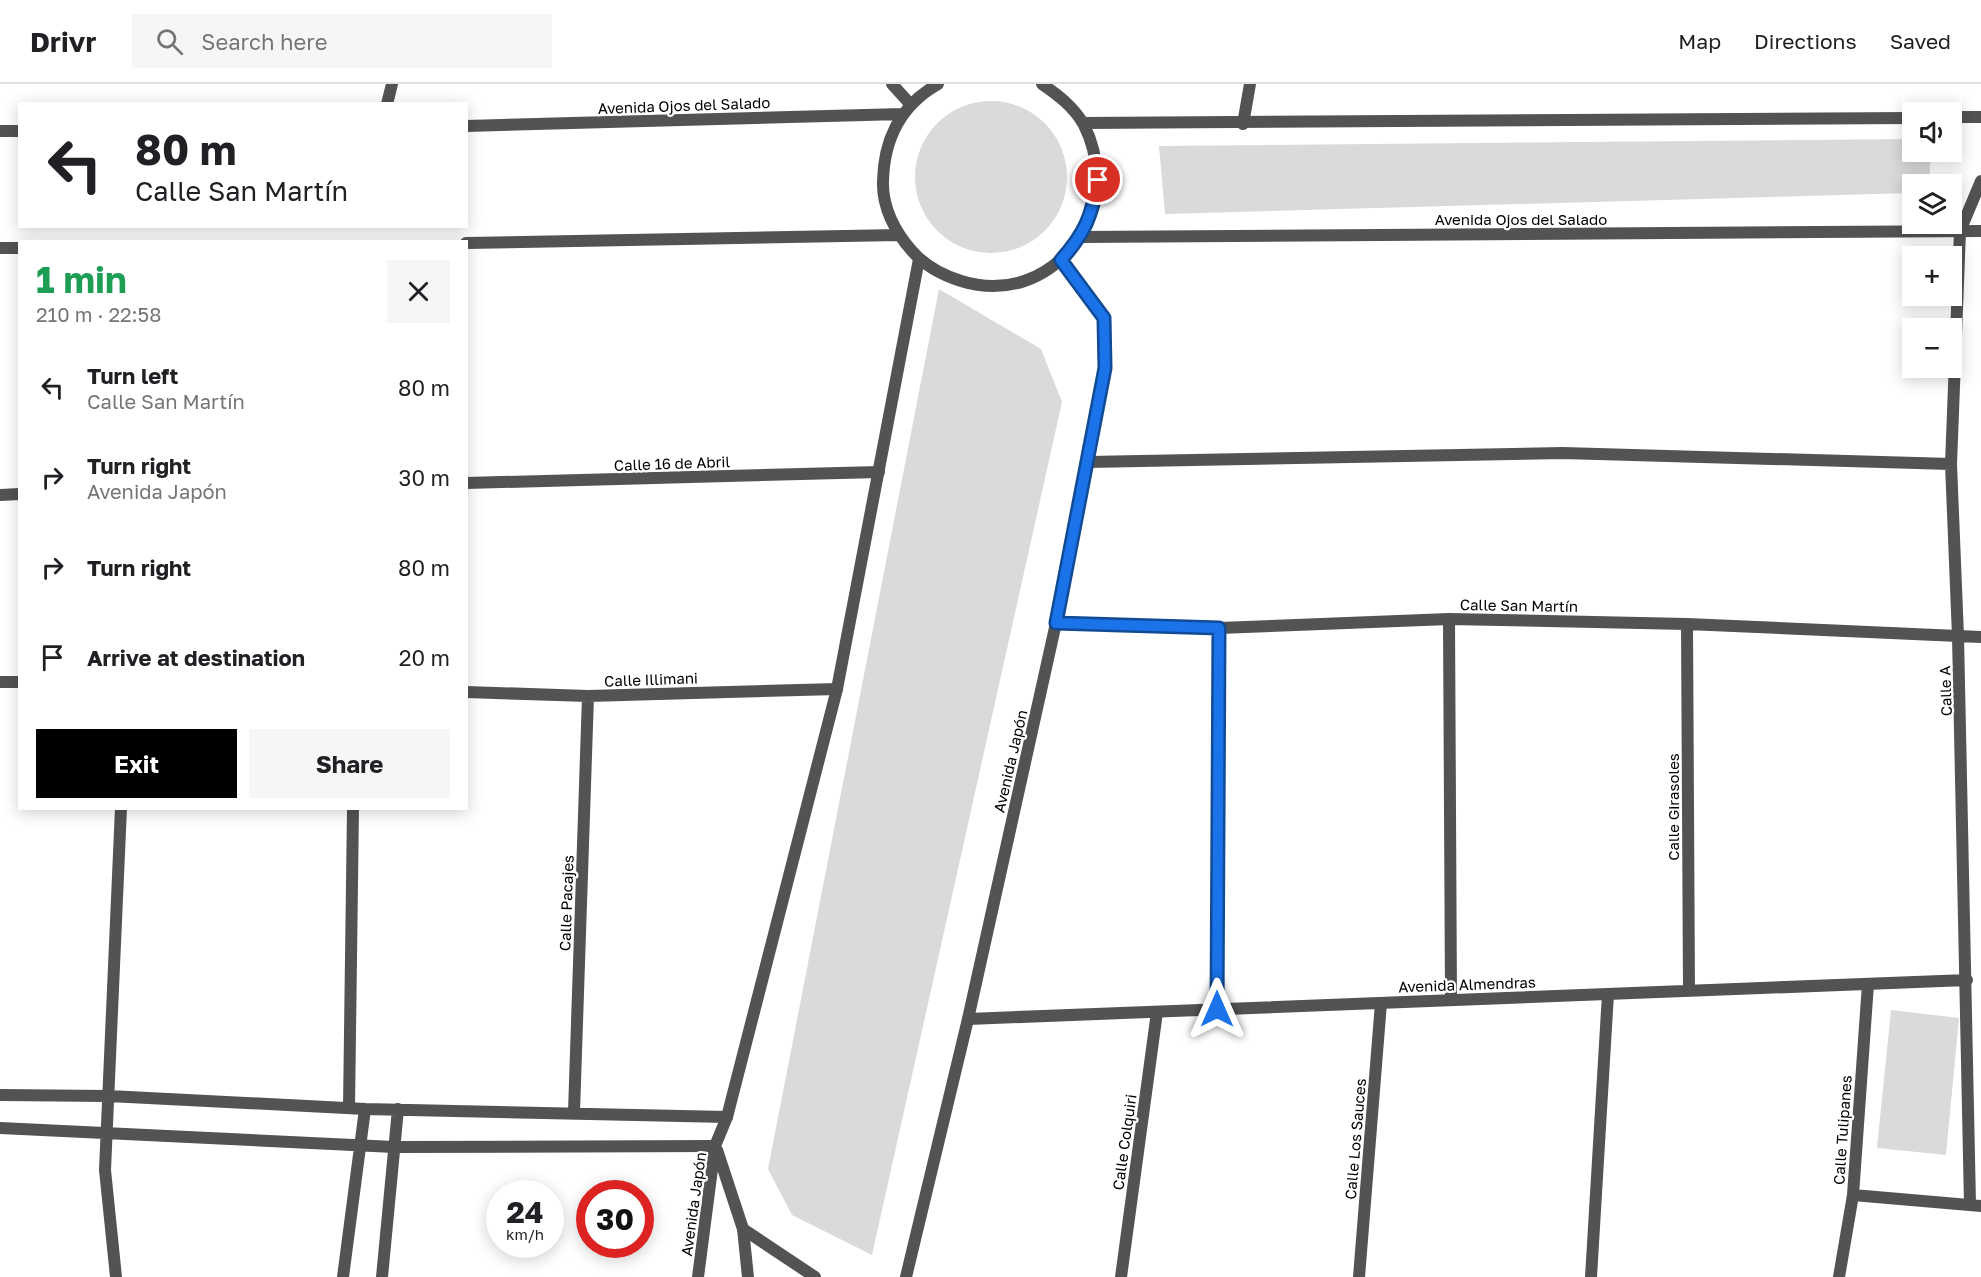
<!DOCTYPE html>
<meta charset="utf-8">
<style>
:root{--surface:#fff;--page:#f6f6f6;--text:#202124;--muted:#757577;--line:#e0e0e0;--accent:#000}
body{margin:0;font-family:"Golos Text",sans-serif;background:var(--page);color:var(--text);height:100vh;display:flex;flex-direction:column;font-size:22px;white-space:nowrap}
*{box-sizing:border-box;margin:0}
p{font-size:20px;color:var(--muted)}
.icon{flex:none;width:33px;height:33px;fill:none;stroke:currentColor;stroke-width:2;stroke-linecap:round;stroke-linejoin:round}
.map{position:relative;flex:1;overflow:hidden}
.side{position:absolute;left:18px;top:156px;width:450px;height:570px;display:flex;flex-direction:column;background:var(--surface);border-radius:0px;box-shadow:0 3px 15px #0003}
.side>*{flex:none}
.top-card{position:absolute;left:18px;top:18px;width:450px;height:126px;border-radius:0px;box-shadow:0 3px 15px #0003;background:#fff;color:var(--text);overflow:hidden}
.fabs{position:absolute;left:1902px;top:18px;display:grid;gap:12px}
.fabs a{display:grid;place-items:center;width:60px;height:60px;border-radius:0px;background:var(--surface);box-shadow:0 3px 15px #0003;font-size:30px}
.speed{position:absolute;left:486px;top:1096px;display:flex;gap:12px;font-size:30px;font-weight:700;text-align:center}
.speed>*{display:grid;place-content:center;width:78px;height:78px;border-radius:50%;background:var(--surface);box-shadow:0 3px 15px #0003;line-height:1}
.speed small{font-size:15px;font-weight:400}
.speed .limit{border:9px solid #d22;background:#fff;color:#111}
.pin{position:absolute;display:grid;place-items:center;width:51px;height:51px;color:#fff;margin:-26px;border:3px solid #fff;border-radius:50%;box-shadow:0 2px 6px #0007}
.me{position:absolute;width:66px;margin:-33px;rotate:0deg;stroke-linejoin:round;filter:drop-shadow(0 0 4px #0008)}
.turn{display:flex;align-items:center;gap:21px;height:126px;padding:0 18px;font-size:27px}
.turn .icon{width:78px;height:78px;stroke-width:2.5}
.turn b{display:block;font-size:42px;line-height:51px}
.round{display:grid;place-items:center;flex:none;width:63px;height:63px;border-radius:0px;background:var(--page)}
.head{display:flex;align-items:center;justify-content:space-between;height:102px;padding:0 18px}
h1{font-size:36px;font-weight:700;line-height:45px;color:#1e9e55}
.cta{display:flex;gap:12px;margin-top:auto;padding:12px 18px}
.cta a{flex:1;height:69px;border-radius:0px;background:var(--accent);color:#fff;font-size:24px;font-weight:700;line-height:69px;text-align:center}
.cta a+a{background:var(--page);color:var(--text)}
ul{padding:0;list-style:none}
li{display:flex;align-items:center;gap:18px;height:90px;padding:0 18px}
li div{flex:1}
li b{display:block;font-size:22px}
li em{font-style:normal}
header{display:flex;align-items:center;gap:36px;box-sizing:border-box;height:84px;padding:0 30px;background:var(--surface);border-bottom:2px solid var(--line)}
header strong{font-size:28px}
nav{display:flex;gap:33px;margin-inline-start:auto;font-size:21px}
.search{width:420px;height:54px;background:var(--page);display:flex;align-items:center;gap:15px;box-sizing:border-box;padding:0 21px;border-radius:0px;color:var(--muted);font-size:22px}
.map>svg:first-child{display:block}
.green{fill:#dadada}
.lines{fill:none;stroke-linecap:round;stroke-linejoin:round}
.minor{stroke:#535353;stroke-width:12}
.tertiary{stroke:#535353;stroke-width:12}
.route-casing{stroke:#114b97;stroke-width:15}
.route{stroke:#1a73e8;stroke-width:10}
.labels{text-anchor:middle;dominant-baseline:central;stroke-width:4.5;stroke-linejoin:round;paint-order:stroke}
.street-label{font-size:15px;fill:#000;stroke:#fff}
</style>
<header>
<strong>Drivr</strong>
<div class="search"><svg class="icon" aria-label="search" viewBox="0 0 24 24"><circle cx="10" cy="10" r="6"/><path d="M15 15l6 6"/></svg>Search here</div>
<nav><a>Map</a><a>Directions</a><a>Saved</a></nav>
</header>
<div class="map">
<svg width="1981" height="1193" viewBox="0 0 1981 1193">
<rect width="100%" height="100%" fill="#fff"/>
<path class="green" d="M915 93a76 76 0 1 1 152 0a76 76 0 1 1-152 0Z
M1912,55V68H1931L1929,100H1912V109L1165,130L1159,62Z
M939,205L1041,265L1062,318L872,1171L792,1131L768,1085Z
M1891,926L1959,934L1946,1071L1877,1064Z"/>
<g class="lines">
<path class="minor" d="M387,20L392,0
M1243,40L1250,0
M1088,378L1563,369L1951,380
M466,399L879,388
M0,411L20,410
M1449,535L1451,916
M1056,539L1219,544L1449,535L1687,540L1981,553
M1687,540L1689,907
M0,598H20
M466,608L588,612L837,605
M1217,925L1219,544
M968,935L1967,896
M0,1011L109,1012L365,1025L727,1033
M349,1024L353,724
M574,1028L588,612
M0,1044L394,1063L715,1062
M1853,1111L1981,1122
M1970,1120L1958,552L1951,380L1960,147L1981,97
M743,1145L815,1193
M116,1193L105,1086L121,724
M343,1193L365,1025
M382,1193L398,1025
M1121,1193L1157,928
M1359,1193L1381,919
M1591,1193L1608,910
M1839,1193L1853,1111L1868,900"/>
<path class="tertiary" d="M892,0L911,21
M938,0C901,21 884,55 883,97C882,123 895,148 912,167C925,182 942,191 961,197C1055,226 1126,124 1084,41C1074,23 1058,11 1042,0
M1952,33H1981
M1083,39L1912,34
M466,42L902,30
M0,47H20
M1081,153L1981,147
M466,159L899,151
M0,164H20
M717,1066L743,1145L748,1193
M698,1193L715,1062L727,1033L837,605L919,175
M906,1193L968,935L1056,539L1105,284L1104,234L1061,176"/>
</g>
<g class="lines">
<g class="route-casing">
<path id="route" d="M1098,96C1092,132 1085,149 1061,176L1104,234L1105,284L1056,539L1219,544L1217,925"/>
</g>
<use href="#route" class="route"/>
</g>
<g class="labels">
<g class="street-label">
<text transform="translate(684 21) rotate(-2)">Avenida Ojos del Salado</text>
<text x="1521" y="135">Avenida Ojos del Salado</text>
<text transform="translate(672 379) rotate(-2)">Calle 16 de Abril</text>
<text transform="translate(1519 521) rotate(1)">Calle San Martín</text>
<text transform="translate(651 595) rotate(-2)">Calle Illimani</text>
<text transform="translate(1945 607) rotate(-92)">Calle A</text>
<text transform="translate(1010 677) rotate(-77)">Avenida Japón</text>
<text transform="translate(1673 723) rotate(-90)">Calle Girasoles</text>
<text transform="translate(566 819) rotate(-88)">Calle Pacajes</text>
<text transform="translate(1467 900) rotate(-2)">Avenida Almendras</text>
<text transform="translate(1842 1046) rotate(-86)">Calle Tulipanes</text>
<text transform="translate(1355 1055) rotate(-85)">Calle Los Sauces</text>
<text transform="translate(1124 1058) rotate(-82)">Calle Colquiri</text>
<text transform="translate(693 1120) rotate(-82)">Avenida Japón</text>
</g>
</g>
</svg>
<div class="fabs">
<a><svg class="icon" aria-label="sound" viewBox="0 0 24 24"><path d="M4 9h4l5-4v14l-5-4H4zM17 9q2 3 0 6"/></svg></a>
<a><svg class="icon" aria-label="layers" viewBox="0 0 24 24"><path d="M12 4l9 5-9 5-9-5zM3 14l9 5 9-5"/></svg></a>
<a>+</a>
<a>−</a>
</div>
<div class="speed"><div>24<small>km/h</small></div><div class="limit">30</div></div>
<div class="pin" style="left:1098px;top:96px;background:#d93025"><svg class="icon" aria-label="arrive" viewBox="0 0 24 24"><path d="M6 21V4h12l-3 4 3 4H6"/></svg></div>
<svg class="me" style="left:1217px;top:925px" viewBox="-20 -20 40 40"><path d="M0-17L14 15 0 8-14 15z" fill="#1a73e8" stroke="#fff" stroke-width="4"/></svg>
<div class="top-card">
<div class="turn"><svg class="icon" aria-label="left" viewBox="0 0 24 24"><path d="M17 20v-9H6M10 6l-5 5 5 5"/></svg><div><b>80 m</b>Calle San Martín</div></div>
</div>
<section class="side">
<div class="head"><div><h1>1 min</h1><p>210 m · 22:58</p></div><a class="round"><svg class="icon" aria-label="close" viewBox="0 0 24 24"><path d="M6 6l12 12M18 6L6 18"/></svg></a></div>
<ul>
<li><svg class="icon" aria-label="left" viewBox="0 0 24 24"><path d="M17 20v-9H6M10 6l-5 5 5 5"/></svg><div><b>Turn left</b><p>Calle San Martín</p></div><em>80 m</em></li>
<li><svg class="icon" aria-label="right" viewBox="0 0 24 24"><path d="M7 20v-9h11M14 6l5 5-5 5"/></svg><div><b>Turn right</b><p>Avenida Japón</p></div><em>30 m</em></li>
<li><svg class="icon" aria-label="right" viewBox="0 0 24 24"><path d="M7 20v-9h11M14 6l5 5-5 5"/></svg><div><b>Turn right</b></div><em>80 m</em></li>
<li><svg class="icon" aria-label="arrive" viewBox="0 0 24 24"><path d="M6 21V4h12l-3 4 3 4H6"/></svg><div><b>Arrive at destination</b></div><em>20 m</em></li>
</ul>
<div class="cta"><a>Exit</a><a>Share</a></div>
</section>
</div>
